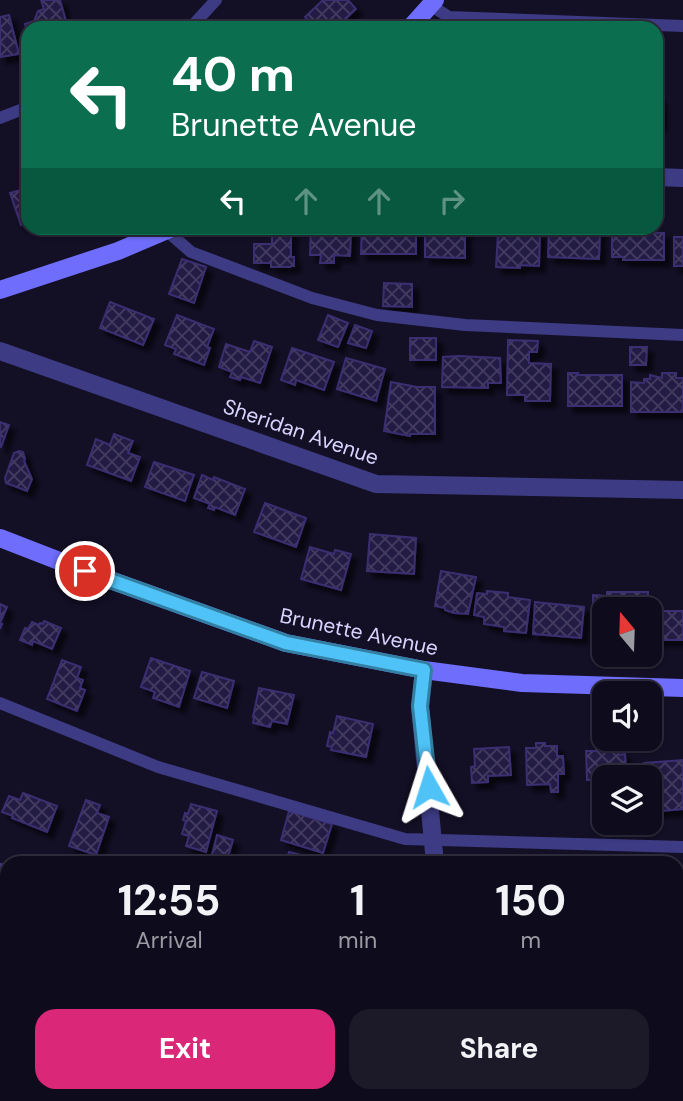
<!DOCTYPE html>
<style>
:root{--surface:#0e0b1c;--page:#1c1929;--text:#f1f3f6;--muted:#9b9ba3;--line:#2e2b3b;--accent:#db2777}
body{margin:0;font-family:"DM Sans",sans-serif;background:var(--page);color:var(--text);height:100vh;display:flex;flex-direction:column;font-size:26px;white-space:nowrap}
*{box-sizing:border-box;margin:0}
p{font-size:23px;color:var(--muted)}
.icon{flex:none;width:38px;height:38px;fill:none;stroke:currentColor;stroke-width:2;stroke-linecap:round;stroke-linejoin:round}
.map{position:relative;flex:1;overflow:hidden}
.details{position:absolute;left:0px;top:856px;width:684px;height:247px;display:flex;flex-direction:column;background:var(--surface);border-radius:21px 21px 0 0;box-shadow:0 2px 5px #0004,0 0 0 2px var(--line)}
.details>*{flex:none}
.guide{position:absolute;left:21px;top:21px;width:642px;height:214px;border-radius:21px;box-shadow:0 2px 5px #0004,0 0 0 2px var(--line);background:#0b6e4f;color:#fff;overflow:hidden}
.needle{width:46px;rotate:341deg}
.fabs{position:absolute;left:592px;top:597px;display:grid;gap:14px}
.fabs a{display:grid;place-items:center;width:70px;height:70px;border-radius:14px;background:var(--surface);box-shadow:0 2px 5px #0004,0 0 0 2px var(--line);font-size:35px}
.pin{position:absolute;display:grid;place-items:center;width:60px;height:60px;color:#fff;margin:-30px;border:4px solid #fff;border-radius:50%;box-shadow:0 2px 7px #0007}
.me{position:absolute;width:77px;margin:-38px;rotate:354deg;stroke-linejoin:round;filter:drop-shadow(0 0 5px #0008)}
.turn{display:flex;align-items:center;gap:24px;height:147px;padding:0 35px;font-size:32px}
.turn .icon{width:91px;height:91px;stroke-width:2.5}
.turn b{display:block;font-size:49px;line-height:60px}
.lanes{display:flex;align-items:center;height:66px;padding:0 35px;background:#0003;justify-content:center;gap:35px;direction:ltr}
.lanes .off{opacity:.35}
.eta{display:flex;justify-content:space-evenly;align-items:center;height:119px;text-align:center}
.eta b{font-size:42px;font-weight:700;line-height:49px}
.button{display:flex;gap:14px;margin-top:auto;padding:14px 35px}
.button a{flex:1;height:80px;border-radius:21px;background:var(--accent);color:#fff;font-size:28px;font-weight:700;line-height:80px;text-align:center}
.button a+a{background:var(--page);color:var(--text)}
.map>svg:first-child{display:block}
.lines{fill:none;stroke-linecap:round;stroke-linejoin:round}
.stream{stroke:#0f2649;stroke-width:6}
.building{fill:url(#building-cross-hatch);stroke:#3b2e71;stroke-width:2;filter:url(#shadow)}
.lane{stroke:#3d3b83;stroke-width:12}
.street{stroke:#3d3b83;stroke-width:18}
.secondary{stroke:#6f6dfc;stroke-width:18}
.route-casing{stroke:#337fa1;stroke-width:18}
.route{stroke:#4fc3f7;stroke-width:12}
.labels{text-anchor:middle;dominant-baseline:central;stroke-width:6;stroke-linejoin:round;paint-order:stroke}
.street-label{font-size:21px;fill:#d8d4fe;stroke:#130f25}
</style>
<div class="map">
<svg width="683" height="1101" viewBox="0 0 683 1101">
<defs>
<pattern id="building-cross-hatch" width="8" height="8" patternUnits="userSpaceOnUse" patternTransform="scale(1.75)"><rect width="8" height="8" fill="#241c45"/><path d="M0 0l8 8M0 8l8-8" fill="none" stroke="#433c61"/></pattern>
<filter id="shadow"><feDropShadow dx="6" dy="6" stdDeviation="2" flood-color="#0009"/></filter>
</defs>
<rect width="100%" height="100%" fill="#130f25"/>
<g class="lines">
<path class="stream" d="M0,965L7,958"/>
</g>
<path class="building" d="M41,0H60L68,28H28V36L25,24L34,21L38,11L44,9Z
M323,0H348L356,9L336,28H315L305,17Z
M9,15L19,54L0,57V17Z
M656,98H660V126H656Z
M28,188V223L21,225L10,193Z
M311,228L351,229L350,256L334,255V263H320L321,255H310Z
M362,228H416V254H361Z
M444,228H465V258L425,257V230H444Z
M549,229L600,231L599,259L548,257Z
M272,230H291V257H294V266H291L290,267H271V263H254V244H272Z
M516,232L540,233L539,266L520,265V268L496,267L498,234L516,235Z
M623,232L664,233V260H623V257H612V235H623Z
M674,237H683V266H674Z
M182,259L206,267L194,303L169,294Z
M384,283L412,284V307L383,306Z
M110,302L154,319L143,345L100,328Z
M177,315L214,329L207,347L210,348L204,365L174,354L176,349L165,345Z
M328,315L348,323L338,347L318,340Z
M355,325L372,331L366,348L348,343Z
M410,338H436V360H410Z
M508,340L538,341L537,352H529V363L551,364L550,401H525V395H507Z
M254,341L272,347L260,383L241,377L240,380L230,377L232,372L219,367L226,344L250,352Z
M630,347H647L646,365H630Z
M292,348L334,362L324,390L296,380L295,385L281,380Z
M459,356L500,358L501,383H488V388L442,387L443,357Z
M346,358L385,369L376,401L337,389Z
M568,373H578L577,375H622V406H568Z
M662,373H676V378H683V412H631V382L644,383V379H650V375L662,378Z
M391,382L417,387H435V434H410V436L384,431Z
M0,422L9,425L1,447L0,446Z
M114,434L133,441L128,453L140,457L131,481L87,465L96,439L110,445Z
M19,451L23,452L25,459L24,461L32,479L27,491L6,483L5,478L14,453Z
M154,462L194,475L185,501L145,487Z
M202,475L213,480L214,477L245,489L235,515L215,507L214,510L208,508L210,504L194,498Z
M265,503L306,518L296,547L254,532Z
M370,534L416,538L414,574L367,571Z
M310,547L334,554L335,550L351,554L341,590L301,579Z
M441,571L476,577L468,614L454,613L445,610V608L435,606Z
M487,591L508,593V597L530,600L526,633L504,631V627L484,624V617L474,615L477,593L487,594Z
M607,592H648V609H604V639H603V634H593V595L607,596Z
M535,602L584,607L581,638L533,634Z
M0,604L7,607L0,623L2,624L0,629Z
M657,611H683V640H656Z
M44,621L61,628L52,649L33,641L32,645L20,640L25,628L28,629L32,622L39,625L40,623L43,624Z
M151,658L190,671L179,707L153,698L155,692L141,687Z
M62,660L81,667L77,678L83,680L80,688L85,690L77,711L47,699Z
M202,672L234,681L227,708L194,698Z
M259,688L294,695L287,724L272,721L270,727L253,723L254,717H253Z
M337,716L373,724L366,757L331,750L332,747L327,746L330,732L333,733Z
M536,743H545V746H557V756H563L564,774H558V792H551L550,784L527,785L526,748H536Z
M596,745H618L619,755L625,754L626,769H621V777H604V780H587L586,751H596Z
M509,747L511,775L488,776V782L472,783L471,767L475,766L474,749Z
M683,760V809L649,812V777H645L644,763Z
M23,793L57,806L47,832L12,818L13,816L2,812L9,796L20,800Z
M86,800L100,805L97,813L109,817L96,855L69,846Z
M191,804L217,811L206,852L186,846L189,836L182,834L186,821L183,820L185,813L188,814Z
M289,811L332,824L323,853L281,840Z
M217,835L233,840L228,857L250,863H210Z
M289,852L324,861V863H286Z
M343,856L366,863H341Z
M677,906H683V950H681V942H677Z
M7,971V1086L3,1082L0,1086V979Z
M682,1054H683V1101H651V1096H645H677V1058H682Z
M44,1096H66L61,1101H50Z
M163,1096H198L200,1101H165Z
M275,1096H330L314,1101H277Z
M394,1096H408L410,1101H378Z"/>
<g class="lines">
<path class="lane" d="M430,5L449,17L683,26
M187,28L193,25L216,0
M0,118L28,107
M167,231L191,252L312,298L377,315L465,325L683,335
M0,703L158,767L405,839L683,847"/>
<path class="street" d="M656,177L683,178
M0,351L376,484L683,490
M424,670L420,707L435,863
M0,872L7,875
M677,1005H683
M482,1096L484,1101"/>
<path class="secondary" d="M410,28L435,0
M0,290L118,251L172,228
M0,538L85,571L286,643L424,670L522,683L683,688"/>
</g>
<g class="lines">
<g class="route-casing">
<path id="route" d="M85,571L286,643L424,670L420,706L429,787"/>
</g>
<use href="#route" class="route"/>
</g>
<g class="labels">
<g class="street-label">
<text transform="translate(301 432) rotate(19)">Sheridan Avenue</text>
<text transform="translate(359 632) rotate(12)">Brunette Avenue</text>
</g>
</g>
</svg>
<div class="fabs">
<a><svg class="needle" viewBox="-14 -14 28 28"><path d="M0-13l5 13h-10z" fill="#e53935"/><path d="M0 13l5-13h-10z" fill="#9b9ba3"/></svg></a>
<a><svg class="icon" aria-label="sound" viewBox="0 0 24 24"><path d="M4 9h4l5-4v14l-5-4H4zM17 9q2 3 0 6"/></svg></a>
<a><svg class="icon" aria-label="layers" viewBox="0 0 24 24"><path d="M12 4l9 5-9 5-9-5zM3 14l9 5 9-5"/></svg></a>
</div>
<div class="pin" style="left:85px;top:571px;background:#d93025"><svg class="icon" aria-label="arrive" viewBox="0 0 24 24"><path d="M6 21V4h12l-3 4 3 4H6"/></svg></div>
<svg class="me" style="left:429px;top:787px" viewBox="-20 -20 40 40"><path d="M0-17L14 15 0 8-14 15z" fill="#4fc3f7" stroke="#fff" stroke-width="4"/></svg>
<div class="guide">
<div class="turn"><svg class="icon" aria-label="left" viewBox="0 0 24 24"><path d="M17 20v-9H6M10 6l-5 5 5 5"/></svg><div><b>40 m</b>Brunette Avenue</div></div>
<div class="lanes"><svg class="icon" aria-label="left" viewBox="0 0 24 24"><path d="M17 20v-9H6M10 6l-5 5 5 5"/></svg><svg class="icon off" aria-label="ahead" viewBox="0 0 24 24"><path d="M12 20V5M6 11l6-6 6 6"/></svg><svg class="icon off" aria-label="ahead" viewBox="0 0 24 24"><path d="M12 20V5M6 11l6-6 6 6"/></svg><svg class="icon off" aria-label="right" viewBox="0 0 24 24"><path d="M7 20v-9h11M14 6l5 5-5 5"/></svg></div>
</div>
<section class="details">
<div class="eta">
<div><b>12:55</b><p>Arrival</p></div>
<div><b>1</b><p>min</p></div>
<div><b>150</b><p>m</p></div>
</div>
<div class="button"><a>Exit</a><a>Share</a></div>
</section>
</div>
